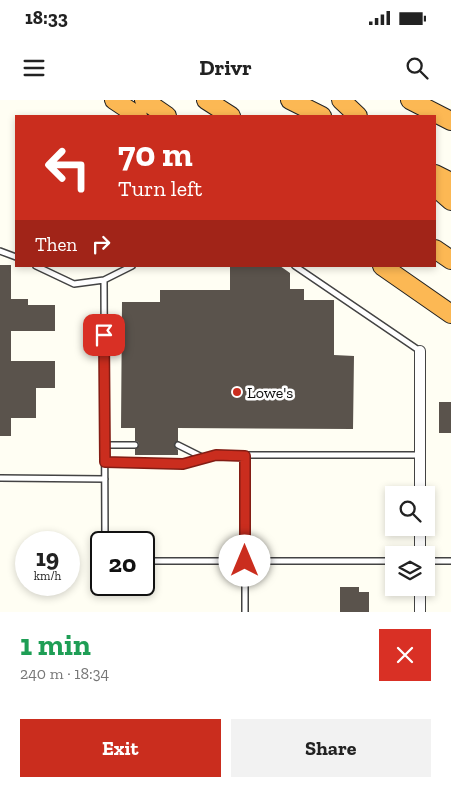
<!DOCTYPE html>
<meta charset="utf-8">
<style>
:root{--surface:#fff;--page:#f2f2f2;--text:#222;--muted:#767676;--accent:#ca2d1e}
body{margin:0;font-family:"Zilla Slab",serif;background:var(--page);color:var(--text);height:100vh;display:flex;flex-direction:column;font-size:19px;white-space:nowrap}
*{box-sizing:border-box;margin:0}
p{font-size:16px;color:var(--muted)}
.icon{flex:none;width:28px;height:28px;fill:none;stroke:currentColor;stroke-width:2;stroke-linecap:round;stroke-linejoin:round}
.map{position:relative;height:512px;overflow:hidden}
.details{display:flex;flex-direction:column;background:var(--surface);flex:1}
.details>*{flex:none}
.hud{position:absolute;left:15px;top:15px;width:421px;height:152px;border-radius:0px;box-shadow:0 2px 8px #0003;background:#ca2d1e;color:#fff;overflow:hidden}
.tools{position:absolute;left:385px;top:386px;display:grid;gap:10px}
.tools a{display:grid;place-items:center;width:50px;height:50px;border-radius:0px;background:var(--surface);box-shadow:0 2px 8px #0003;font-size:25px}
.speed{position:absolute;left:15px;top:431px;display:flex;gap:10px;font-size:25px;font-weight:700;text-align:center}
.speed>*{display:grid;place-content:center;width:65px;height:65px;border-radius:50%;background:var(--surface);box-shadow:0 2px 8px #0003;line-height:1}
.speed small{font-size:12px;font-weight:400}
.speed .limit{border:2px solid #111;border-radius:8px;background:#fff;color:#111}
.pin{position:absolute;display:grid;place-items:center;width:42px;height:42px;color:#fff;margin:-21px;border-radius:10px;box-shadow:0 2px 8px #0006}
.me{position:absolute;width:55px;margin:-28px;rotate:0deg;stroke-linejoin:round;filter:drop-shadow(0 0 4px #0008)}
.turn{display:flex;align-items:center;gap:18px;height:105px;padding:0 20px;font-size:22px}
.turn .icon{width:65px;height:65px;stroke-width:2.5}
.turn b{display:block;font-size:35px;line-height:42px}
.then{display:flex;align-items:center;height:48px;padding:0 20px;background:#0003;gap:10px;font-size:19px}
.round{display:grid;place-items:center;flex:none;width:52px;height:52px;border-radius:0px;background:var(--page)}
.head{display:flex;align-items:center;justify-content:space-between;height:85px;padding:0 20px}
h1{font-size:30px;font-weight:800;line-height:38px;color:#1e9e55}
.cta{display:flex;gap:10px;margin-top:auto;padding:10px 20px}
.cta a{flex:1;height:58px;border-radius:0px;background:var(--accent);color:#fff;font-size:20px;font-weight:800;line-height:58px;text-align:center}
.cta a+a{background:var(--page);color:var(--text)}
.status{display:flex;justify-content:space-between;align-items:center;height:35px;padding:0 25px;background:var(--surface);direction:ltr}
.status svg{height:14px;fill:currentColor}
header{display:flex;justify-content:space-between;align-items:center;height:65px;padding:0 20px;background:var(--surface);font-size:22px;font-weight:800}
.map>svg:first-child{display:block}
.building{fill:#5a534c}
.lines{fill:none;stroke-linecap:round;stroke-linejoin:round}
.service-casing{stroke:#434343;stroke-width:8}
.minor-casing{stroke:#434343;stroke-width:12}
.motorway-casing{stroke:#212121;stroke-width:20}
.service{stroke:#fff;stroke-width:5}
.minor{stroke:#fff;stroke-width:10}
.motorway{stroke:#fcb854;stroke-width:18}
.route-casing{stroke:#831d14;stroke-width:12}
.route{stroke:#ca2d1e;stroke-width:9}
.poi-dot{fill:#ca2d1e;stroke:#fff;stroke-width:2}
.labels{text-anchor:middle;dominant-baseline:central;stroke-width:5;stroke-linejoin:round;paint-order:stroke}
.poi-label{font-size:16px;fill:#101010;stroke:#fff;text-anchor:start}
</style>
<div class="status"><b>18:33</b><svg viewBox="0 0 49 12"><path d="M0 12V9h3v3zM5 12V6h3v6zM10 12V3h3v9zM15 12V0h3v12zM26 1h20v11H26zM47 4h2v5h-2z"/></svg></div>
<header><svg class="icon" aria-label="menu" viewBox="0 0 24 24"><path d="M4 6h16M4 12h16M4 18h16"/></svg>Drivr<svg class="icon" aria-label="search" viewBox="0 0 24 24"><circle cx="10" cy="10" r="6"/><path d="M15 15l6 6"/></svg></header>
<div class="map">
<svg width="451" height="512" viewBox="0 0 451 512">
<rect width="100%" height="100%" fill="#fffef3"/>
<path class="building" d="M0,165H11V199H28V205H55V231H11V261H55V288H36V318H11V336H0Z
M230,166H280L290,173V189H304V200H334V255L354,256L353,329L178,328V341L174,345L178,350V355H135V349L139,345L138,342L135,341V328H121L122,202H160V190H230Z
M439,302H451V333H439Z
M340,487H359V492H369V512H340Z"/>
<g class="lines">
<g class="service-casing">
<path id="service" d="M0,151L16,157
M36,166L74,184L104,180L132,166
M295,166L420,251
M104,180L105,442
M104,345H135
M178,345L204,358
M245,356V512
M105,362L183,364L216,355H420
M0,378L105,379
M144,461H394
M426,461H451"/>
</g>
<g class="minor-casing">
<path id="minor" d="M420,251V395
M420,428V455
M420,488V512"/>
</g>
<g class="motorway-casing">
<path id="motorway" d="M114,0L138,16
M144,0L167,16
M206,0L231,16
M290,0L322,16
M341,0L358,16
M410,0L451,21
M435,74L451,82
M435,87L451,101
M435,149L451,160
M382,166L451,214"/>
</g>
<use href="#service" class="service"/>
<use href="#minor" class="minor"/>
<use href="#motorway" class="motorway"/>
</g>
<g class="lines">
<g class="route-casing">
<path id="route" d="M104,235L105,362L183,364L216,355L245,356V461"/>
</g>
<use href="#route" class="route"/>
</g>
<circle class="poi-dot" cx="237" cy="292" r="5"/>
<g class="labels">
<g class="poi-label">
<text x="247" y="292">Lowe's</text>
</g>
</g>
</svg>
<div class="tools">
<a><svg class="icon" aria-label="search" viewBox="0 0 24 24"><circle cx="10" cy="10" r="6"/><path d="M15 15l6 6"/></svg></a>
<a><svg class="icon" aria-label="layers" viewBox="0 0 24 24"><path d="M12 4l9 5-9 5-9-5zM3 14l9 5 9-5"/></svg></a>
</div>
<div class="speed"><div>19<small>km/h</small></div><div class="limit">20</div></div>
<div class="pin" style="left:104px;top:235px;background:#d93025"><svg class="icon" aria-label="arrive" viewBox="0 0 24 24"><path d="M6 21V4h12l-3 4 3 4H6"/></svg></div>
<svg class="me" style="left:245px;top:461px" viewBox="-20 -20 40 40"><circle r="19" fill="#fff"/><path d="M0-13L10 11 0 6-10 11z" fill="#ca2d1e"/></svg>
<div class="hud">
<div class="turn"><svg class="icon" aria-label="left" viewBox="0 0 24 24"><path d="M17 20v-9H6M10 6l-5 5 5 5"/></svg><div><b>70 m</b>Turn left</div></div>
<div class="then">Then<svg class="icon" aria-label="right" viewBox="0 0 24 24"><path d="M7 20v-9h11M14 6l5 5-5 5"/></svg></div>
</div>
</div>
<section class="details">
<div class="head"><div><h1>1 min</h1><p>240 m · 18:34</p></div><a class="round" style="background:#d93025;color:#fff"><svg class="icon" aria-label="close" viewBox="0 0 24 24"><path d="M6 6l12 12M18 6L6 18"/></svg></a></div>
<div class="cta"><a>Exit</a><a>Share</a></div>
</section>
